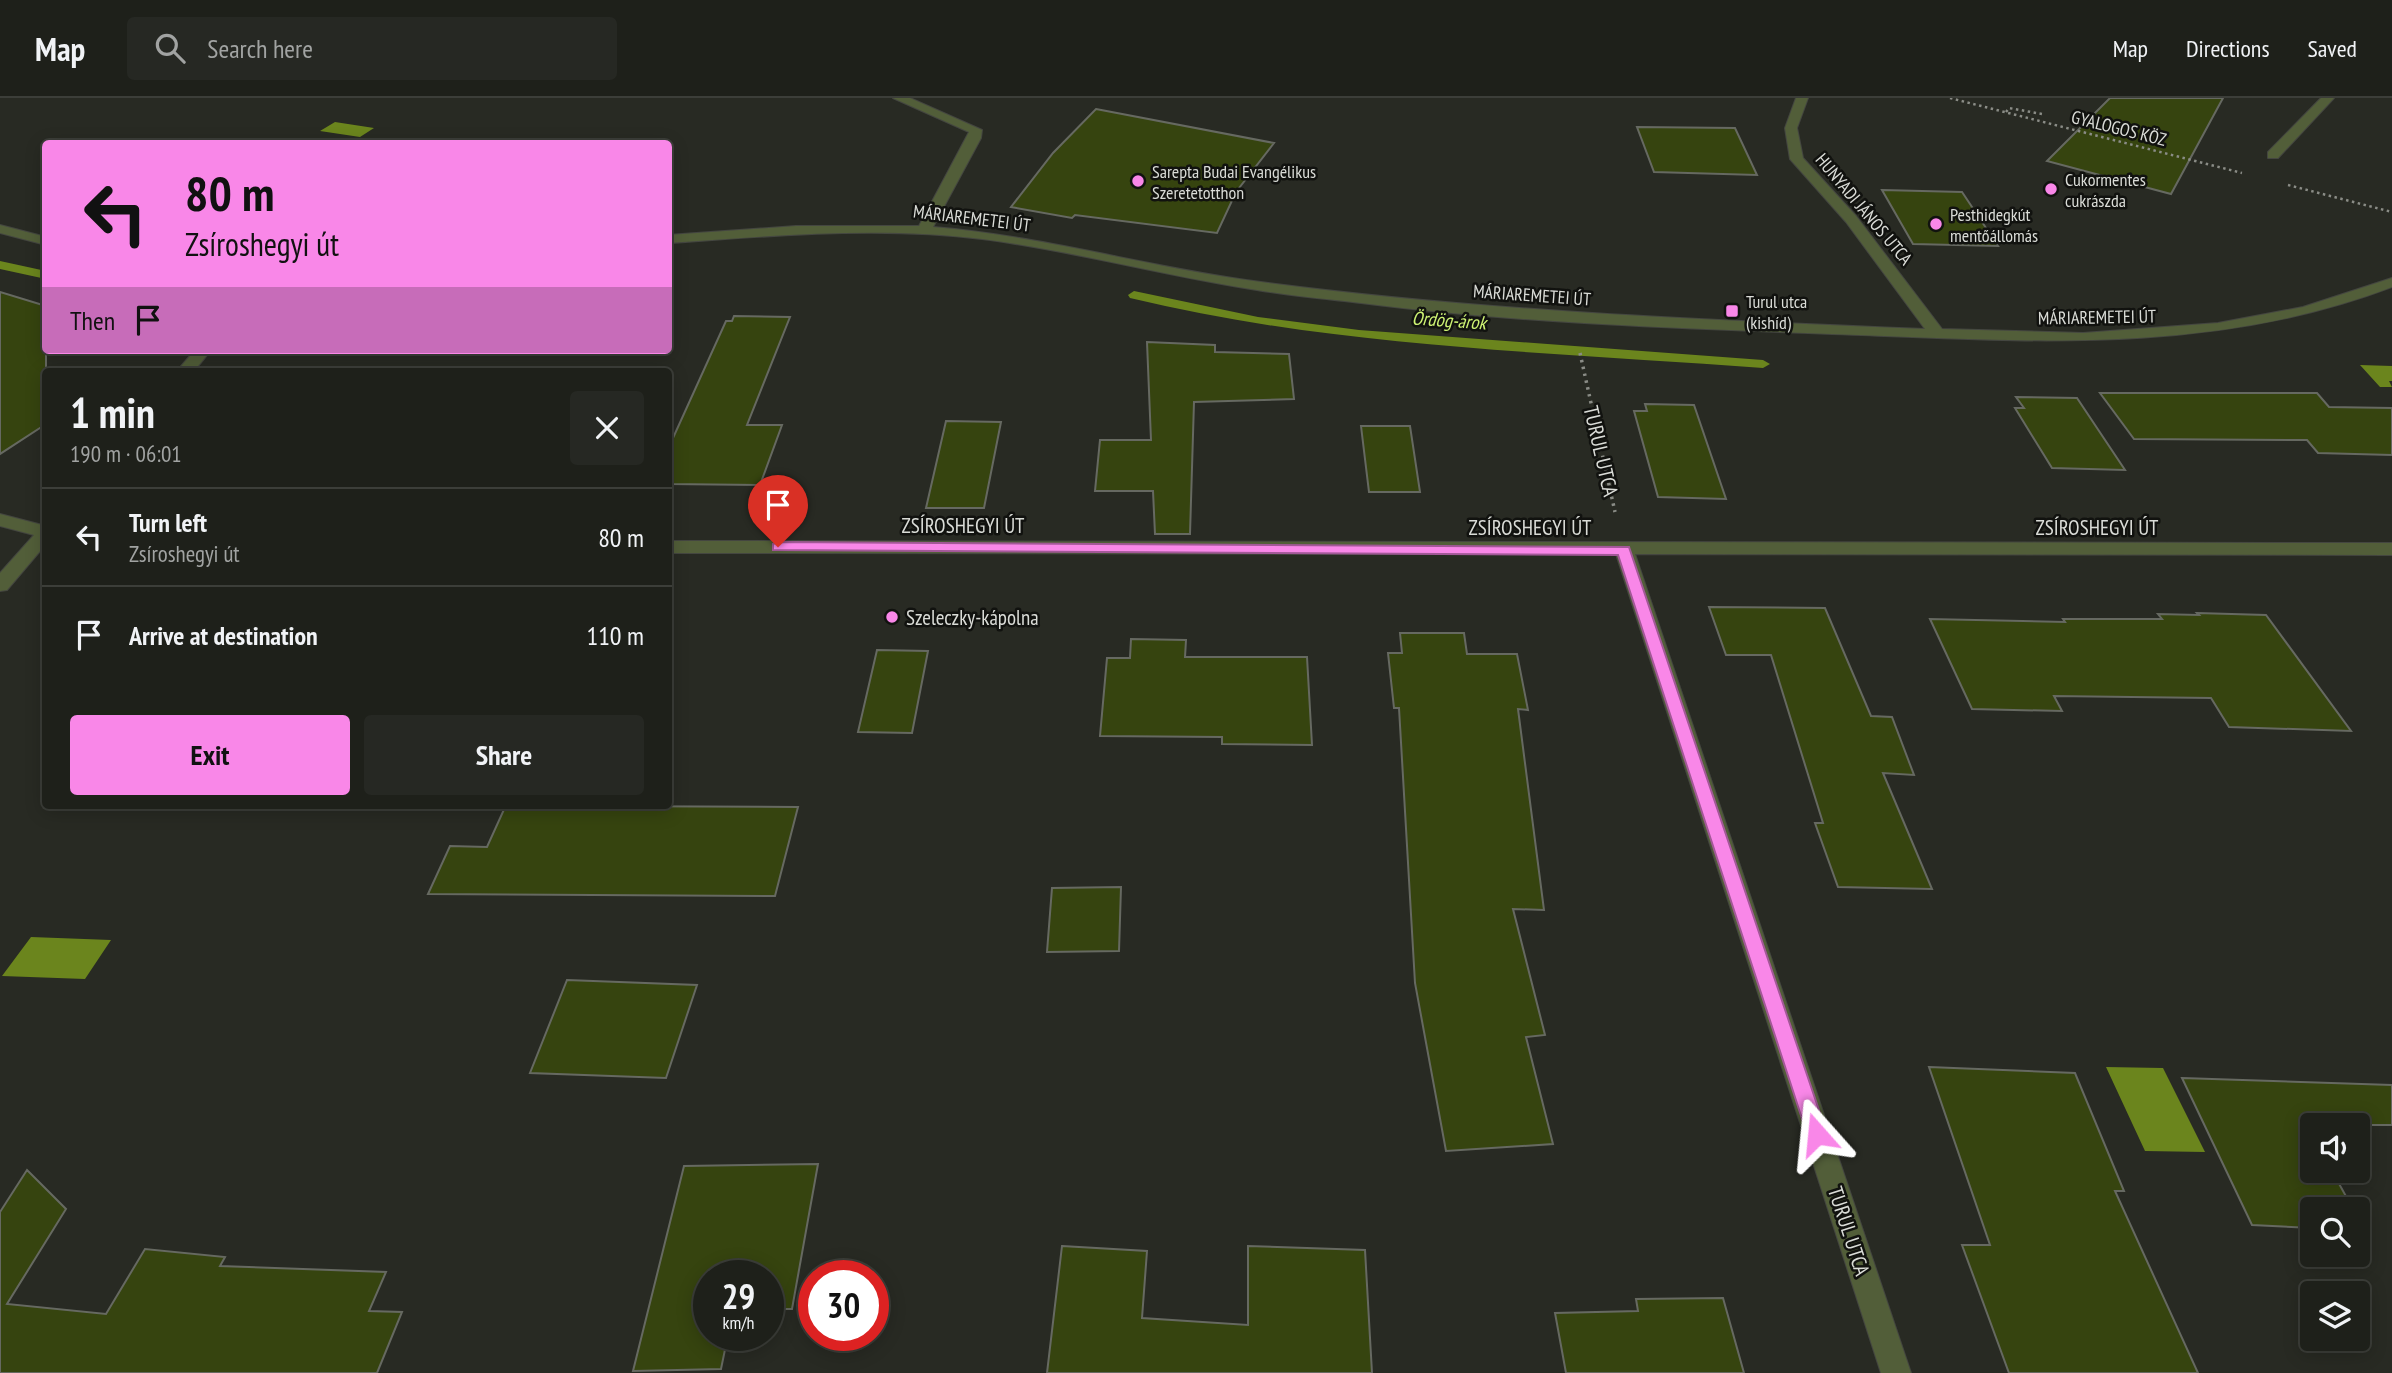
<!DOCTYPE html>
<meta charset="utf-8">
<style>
:root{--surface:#1e201a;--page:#262823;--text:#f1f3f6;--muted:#a1a3a2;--line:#3c3e39;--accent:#f987e8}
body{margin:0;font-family:"PT Sans Narrow",sans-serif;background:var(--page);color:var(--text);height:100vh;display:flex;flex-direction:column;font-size:26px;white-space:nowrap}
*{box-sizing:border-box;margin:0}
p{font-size:23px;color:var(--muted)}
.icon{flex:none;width:38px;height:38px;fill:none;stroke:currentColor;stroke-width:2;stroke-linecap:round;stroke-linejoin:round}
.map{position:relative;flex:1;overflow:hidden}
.details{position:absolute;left:42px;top:270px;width:630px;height:441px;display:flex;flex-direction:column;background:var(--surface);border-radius:7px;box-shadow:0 4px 18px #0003,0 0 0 2px var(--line)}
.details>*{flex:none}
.hud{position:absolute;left:42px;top:42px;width:630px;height:214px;border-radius:7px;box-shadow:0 4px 18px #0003,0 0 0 2px var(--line);background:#f987e8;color:#111;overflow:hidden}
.buttons{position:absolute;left:2300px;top:1015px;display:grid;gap:14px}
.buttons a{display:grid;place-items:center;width:70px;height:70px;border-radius:7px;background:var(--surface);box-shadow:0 4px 18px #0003,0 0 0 2px var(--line);font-size:35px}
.speed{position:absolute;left:693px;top:1162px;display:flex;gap:14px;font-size:35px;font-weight:700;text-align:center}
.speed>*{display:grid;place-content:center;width:91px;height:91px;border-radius:50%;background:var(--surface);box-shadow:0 4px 18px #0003,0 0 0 2px var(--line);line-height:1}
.speed small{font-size:18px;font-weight:400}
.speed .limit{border:10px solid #d22;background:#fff;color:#111}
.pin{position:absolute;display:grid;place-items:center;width:60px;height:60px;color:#fff;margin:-72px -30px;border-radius:50% 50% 50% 0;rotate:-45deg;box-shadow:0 0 7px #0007}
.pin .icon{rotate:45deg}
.me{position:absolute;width:77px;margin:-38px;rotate:342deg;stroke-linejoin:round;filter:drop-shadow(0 0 5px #0008)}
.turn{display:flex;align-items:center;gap:24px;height:147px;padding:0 28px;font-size:32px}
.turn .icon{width:91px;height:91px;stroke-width:2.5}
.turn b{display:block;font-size:49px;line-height:60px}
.then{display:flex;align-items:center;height:66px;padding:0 28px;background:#0003;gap:14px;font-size:26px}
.round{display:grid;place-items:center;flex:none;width:74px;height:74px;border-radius:7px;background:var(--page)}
.overview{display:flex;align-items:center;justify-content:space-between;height:119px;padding:0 28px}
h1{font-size:42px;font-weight:600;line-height:52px}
.action{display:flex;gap:14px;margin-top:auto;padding:14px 28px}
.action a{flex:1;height:80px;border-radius:7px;background:var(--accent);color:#111;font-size:28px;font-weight:600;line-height:80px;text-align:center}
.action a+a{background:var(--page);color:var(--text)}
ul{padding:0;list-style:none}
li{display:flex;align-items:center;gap:21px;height:98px;padding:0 28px;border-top:2px solid var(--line)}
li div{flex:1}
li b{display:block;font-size:26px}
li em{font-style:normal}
header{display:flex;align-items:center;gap:42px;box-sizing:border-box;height:98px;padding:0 35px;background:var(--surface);border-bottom:2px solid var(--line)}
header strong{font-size:33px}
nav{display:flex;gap:38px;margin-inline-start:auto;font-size:24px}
.search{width:490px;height:63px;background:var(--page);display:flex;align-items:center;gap:18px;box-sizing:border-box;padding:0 24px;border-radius:7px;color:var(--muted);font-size:26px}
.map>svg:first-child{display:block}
.water{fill:#6b851d}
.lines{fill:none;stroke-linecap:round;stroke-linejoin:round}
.stream{fill:#6b851d;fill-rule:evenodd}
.building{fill:#36440f;stroke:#666961;stroke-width:2}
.minor-casing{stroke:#444640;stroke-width:2}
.path-far1{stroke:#8a8c86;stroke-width:2.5;stroke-dasharray:2.5 3.5;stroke-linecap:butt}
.path{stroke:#8a8c86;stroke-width:3.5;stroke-dasharray:2.5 4.5;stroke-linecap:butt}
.minor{fill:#525e39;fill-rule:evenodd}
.route{fill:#f987e8;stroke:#a25897;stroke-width:2}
.poi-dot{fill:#f987e8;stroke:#11120f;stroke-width:2.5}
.labels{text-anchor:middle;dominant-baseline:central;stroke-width:5;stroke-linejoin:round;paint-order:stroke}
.far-street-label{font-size:18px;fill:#dadcd7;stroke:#11120f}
.far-poi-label{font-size:18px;fill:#dadcd7;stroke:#11120f;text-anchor:start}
.far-water-label{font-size:19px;font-style:italic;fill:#cef374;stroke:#11120f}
.street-label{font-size:21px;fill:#dadcd7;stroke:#11120f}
.poi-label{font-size:21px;fill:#dadcd7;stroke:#11120f;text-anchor:start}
</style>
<header>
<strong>Map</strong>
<div class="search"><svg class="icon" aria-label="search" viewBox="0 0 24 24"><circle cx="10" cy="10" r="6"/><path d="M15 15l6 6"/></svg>Search here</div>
<nav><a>Map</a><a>Directions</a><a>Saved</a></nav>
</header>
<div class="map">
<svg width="2392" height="1275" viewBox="0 0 2392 1275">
<rect width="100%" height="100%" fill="#282a23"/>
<path class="water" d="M335,24L374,30L360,39L320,33Z
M2360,267L2392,268V283H2389L2392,289H2380Z
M31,839L111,842L85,881L2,878Z
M2106,969L2163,970L2205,1054L2145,1053Z"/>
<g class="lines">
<path class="stream" d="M0,163L46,173V181L0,171Z
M1134,193L1258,219L1359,232L1763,262L1770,266L1763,270C1552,254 1336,250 1130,200L1128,197Z"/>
</g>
<path class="building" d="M2110,0H2223L2171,96L2047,63Z
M1096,11L1274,45L1236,94L1217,135L1075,117L1072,120L1011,109L1053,55Z
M1637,29L1735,30L1757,77L1654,74Z
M1882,92L1962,94L1998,148L1913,146Z
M0,194L46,208V326L0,356Z
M734,218L790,219L747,327H782L760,387L668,386V351L726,223H732Z
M1147,244L1215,247V254L1289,256L1294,301L1194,304L1190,436H1155L1153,393H1095L1100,342H1151Z
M2100,295H2317L2329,309L2392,310V357L2318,355L2307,342L2134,341Z
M2016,299L2077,300L2125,372L2052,370L2015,310H2024Z
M1645,306L1694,307L1726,401L1658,399L1634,313H1647Z
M946,323L1001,324L984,410H926Z
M1361,328H1410L1420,394H1369Z
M1709,509L1825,510L1871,618L1892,619L1914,677L1883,675L1932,791L1838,789L1815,725H1823L1771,557H1726Z
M2197,515L2266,517L2351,633L2229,629L2211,600L2054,598L2062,613L1972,611L1930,521L2065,524L2063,521H2162L2158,516L2199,517Z
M1400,535H1464L1467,556H1517L1528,612L1518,611L1544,812L1513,811L1545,937L1526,939L1553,1046L1446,1053L1415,885L1399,610H1394L1388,555H1402Z
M1131,541L1186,542L1185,559H1307L1312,647L1222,646V639L1100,638L1107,560H1130Z
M877,552L928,553L912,635L858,634Z
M506,707L574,708L798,709L775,798L428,796L450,748L487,749Z
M1121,789L1119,853L1047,854L1052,790Z
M567,882L697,887L666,980L530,975Z
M1929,969L2075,975L2124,1093H2115L2198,1275H2009L1962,1147H1990Z
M2182,980L2392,987V1027H2308L2312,1034V1073H2332L2353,1111H2312V1130L2252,1127Z
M818,1066L792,1211H768V1178H709V1237H728L721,1271L633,1273L684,1068Z
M27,1072L66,1111L7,1206L106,1216L145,1151L225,1159L220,1168L386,1174L369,1213L402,1214L377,1275H0V1114Z
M1062,1148L1147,1153L1142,1220L1248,1227V1148L1365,1152L1372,1275H1047Z
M1723,1200L1744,1275H1566L1555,1215L1638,1213L1636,1201Z"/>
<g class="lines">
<g class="minor-casing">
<path id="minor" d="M893,0H910L982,32L981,40L933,129C1044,138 1151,170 1261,184C1482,213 1703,222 1925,231L1846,124L1790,61L1785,30L1796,0H1808L1797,30L1803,60L1856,118L1942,231L2083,235L2218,225L2303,209L2392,180V189C2227,252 2057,245 1884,238C1710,231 1534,227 1361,205C1326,201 1292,198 1257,192C1165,178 1075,153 982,141C879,128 772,138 668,145V137L796,128H919L969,34Z
M2321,0H2334L2278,60H2268V54Z
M0,127L46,139V147L0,135Z
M195,252H211L194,273H177Z
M0,416L46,428V446L7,492L0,493V475L34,437L0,428Z
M668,443L2392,445V457L1635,456L1911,1275H1881L1616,456L668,455Z"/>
</g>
<path class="path-far1" d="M1950,0L2242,75
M2006,14L2009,10L2042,16
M2288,87L2392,114"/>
<path class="path" d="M1580,255L1615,414"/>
<use href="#minor" class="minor"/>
</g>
<path class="route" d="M778,444L1629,449L1827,1036L1824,1043L1817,1046L1810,1043L1807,1036L1618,457L773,452V446Z"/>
<g class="poi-dot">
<circle cx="1138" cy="83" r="7"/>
<circle cx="2051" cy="91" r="7"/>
<circle cx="1936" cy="126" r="7"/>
<rect x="1725" y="206" width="14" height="14" rx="3.5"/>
<circle cx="892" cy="519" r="7"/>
</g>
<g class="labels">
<g class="far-street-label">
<text transform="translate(2119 30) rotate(14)">GYALOGOS KÖZ</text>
<text transform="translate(1864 111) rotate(50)">HUNYADI JÁNOS UTCA</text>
<text transform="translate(972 120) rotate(7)">MÁRIAREMETEI ÚT</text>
<text transform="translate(1532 197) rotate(4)">MÁRIAREMETEI ÚT</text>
<text transform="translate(2097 219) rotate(-1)">MÁRIAREMETEI ÚT</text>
</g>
<g class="far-poi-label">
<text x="1152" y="73">Sarepta Budai Evangélikus<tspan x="1152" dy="21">Szeretetotthon</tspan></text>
<text x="2065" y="81">Cukormentes<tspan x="2065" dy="21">cukrászda</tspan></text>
<text x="1950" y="116">Pesthidegkút<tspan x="1950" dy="21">mentőállomás</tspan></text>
<text x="1746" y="203">Turul utca<tspan x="1746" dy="21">(kishíd)</tspan></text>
</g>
<g class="far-water-label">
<text transform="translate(1449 222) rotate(4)">Ördög-árok</text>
</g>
<g class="street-label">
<text transform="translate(1601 353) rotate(77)">TURUL UTCA</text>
<text x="963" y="427">ZSÍROSHEGYI ÚT</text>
<text x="1530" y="429">ZSÍROSHEGYI ÚT</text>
<text x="2097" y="429">ZSÍROSHEGYI ÚT</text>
<text transform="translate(1849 1133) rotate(72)">TURUL UTCA</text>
</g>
<g class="poi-label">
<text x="906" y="519">Szeleczky-kápolna</text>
</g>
</g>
</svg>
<div class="buttons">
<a><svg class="icon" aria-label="sound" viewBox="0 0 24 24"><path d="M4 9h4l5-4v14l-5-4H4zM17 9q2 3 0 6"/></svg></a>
<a><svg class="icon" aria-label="search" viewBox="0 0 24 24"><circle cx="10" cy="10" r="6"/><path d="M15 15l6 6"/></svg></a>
<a><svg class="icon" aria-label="layers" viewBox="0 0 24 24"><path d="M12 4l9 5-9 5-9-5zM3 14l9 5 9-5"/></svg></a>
</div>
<div class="speed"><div>29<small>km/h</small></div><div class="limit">30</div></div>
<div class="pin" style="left:778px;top:449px;background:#d93025"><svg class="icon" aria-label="arrive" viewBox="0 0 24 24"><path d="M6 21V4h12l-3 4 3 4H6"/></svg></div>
<svg class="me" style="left:1817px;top:1036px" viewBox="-20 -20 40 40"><path d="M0-17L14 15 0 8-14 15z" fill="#f987e8" stroke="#fff" stroke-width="4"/></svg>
<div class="hud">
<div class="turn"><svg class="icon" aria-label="left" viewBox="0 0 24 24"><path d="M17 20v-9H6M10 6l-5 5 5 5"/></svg><div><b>80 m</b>Zsíroshegyi út</div></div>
<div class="then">Then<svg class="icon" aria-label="arrive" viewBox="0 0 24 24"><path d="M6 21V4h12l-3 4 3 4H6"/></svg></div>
</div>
<section class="details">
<div class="overview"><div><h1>1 min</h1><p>190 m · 06:01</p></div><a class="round"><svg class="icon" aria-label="close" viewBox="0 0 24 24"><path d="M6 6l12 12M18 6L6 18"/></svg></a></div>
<ul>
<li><svg class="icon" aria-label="left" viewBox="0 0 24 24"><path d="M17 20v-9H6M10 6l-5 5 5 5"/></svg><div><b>Turn left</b><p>Zsíroshegyi út</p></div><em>80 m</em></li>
<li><svg class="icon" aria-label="arrive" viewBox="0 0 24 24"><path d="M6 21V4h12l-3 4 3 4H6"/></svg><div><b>Arrive at destination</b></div><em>110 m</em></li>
</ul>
<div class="action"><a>Exit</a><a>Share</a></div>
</section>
</div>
